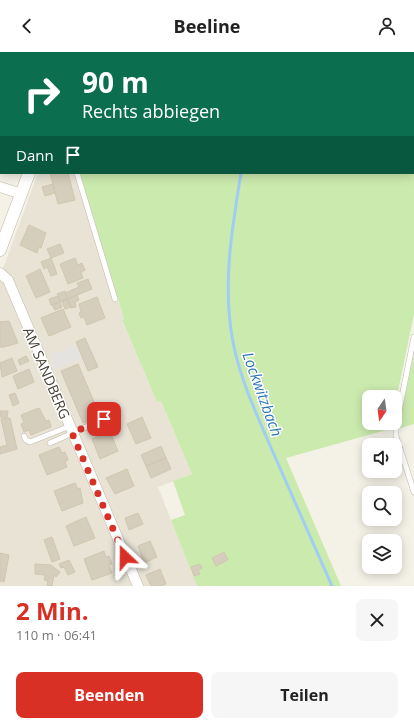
<!DOCTYPE html>
<html lang="de">
<meta charset="utf-8">
<style>
:root{--surface:#fff;--page:#f6f6f6;--text:#222;--muted:#767676;--accent:#d93025}
body{margin:0;font-family:"Open Sans",sans-serif;background:var(--page);color:var(--text);height:100vh;display:flex;flex-direction:column;font-size:15px;white-space:nowrap}
*{box-sizing:border-box;margin:0}
p{font-size:13px;color:var(--muted)}
.icon{flex:none;width:22px;height:22px;fill:none;stroke:currentColor;stroke-width:2;stroke-linecap:round;stroke-linejoin:round}
.map{position:relative;height:534px;overflow:hidden}
.side{display:flex;flex-direction:column;background:var(--surface);flex:1}
.side>*{flex:none}
.top-card{position:absolute;left:0px;top:0px;width:414px;height:122px;box-shadow:0 2px 10px #0003;background:#0b6e4f;color:#fff;overflow:hidden}
.needle{width:26px;rotate:193deg}
.controls{position:absolute;left:362px;top:338px;display:grid;gap:8px}
.controls a{display:grid;place-items:center;width:40px;height:40px;border-radius:8px;background:var(--surface);box-shadow:0 2px 10px #0003;font-size:20px}
.pin{position:absolute;display:grid;place-items:center;width:34px;height:34px;color:#fff;margin:-17px;border-radius:8px;box-shadow:0 2px 6px #0006}
.me{position:absolute;width:44px;margin:-22px;rotate:337deg;stroke-linejoin:round;filter:drop-shadow(0 0 3px #0008)}
.turn{display:flex;align-items:center;gap:14px;height:84px;padding:0 16px;font-size:18px}
.turn .icon{width:52px;height:52px;stroke-width:2.5}
.turn b{display:block;font-size:28px;line-height:34px}
.then{display:flex;align-items:center;height:38px;padding:0 16px;background:#0003;gap:8px;font-size:15px}
.round{display:grid;place-items:center;flex:none;width:42px;height:42px;border-radius:8px;background:var(--page)}
.summary{display:flex;align-items:center;justify-content:space-between;height:68px;padding:0 16px}
h1{font-size:24px;font-weight:700;line-height:30px;color:var(--accent)}
.primary-button{display:flex;gap:8px;margin-top:auto;padding:8px 16px}
.primary-button a{flex:1;height:46px;border-radius:8px;background:var(--accent);color:#fff;font-size:16px;font-weight:700;line-height:46px;text-align:center}
.primary-button a+a{background:var(--page);color:var(--text)}
header{display:flex;justify-content:space-between;align-items:center;height:52px;padding:0 16px;background:var(--surface);font-size:18px;font-weight:700}
.map>svg:first-child{display:block}
.residential{fill:#e8e3d5}
.green{fill:#cbeaae}
.parking{fill:#e5e3df}
.lines{fill:none;stroke-linecap:round;stroke-linejoin:round}
.stream{stroke:#a1ccf3;stroke-width:3}
.building{fill:#d6cebc;stroke:#d1c6af}
.service-casing{stroke:#c0baa9;stroke-width:6}
.minor-casing{stroke:#c0baa9;stroke-width:11}
.tertiary-casing{stroke:#c0baa9;stroke-width:13}
.service{stroke:#fff;stroke-width:5}
.minor{stroke:#fff;stroke-width:10}
.tertiary{stroke:#fff;stroke-width:12}
.route{stroke:#d93025;stroke-width:7;stroke-dasharray:0 12.6}
.labels{text-anchor:middle;dominant-baseline:central;stroke-width:3;stroke-linejoin:round;paint-order:stroke}
.street-label{font-size:14px;fill:#484236;stroke:#fff}
.water-label{font-size:15px;font-style:italic;fill:#2a73b8;stroke:#fff}
</style>
<header><svg class="icon" aria-label="back" viewBox="0 0 24 24"><path d="M15 5l-7 7 7 7"/></svg>Beeline<svg class="icon" aria-label="person" viewBox="0 0 24 24"><circle cx="12" cy="8" r="4"/><path d="M4 21q1-7 8-7t8 7"/></svg></header>
<div class="map">
<svg width="414" height="534" viewBox="0 0 414 534">
<rect width="100%" height="100%" fill="#f4f1e7"/>
<path class="residential" d="M38,121H80L124,268L122,269L157,350L161,349L192,422L158,435L197,534H0V225Z"/>
<path class="green" d="M178,0H414V262L395,354V345H369V371H392L390,377L286,406L341,534H197L171,468L185,463L173,429L192,422L161,349L157,350L122,268L124,267L80,121H413V1Z
M414,302V372L398,377Z"/>
<path class="parking" d="M76,293L82,307L55,317L50,303Z"/>
<g class="lines">
<path class="stream" d="M254,1V0
M241,121C232,177 222,233 233,290C240,327 257,363 272,398C292,443 312,489 332,534"/>
</g>
<path class="building" d="M50,121H68L75,148L58,152Z
M53,132L55,141L45,144L42,135Z
M29,173L46,181L41,196L39,195L37,201L20,193Z
M60,192L64,201L51,206L47,197Z
M51,206L57,222L51,224L47,215L44,217L41,210Z
M75,206L78,213L82,211L85,218L81,220L83,226L68,232L60,212Z
M40,217L50,240L36,246L26,224Z
M88,227L92,237L67,247L65,241L79,235L77,231Z
M65,239L67,247L61,250L57,242Z
M77,243L79,248L75,250L76,255L71,256L67,247Z
M58,244L60,249L51,253L49,247Z
M97,245L105,266L87,273L84,265L81,266L79,261L81,260L79,252Z
M67,247L71,255L65,257L62,249Z
M60,250L62,255L55,258L52,253Z
M63,257L71,275L49,284L41,266Z
M9,269L18,291L4,295H0V270Z
M85,286L98,315L88,319L76,290Z
M26,304L29,309L20,313L18,308Z
M12,306L17,319L2,325L0,311Z
M78,312L100,364L83,371L61,319Z
M29,317L34,330L18,337L13,324Z
M15,341L19,351L13,354L9,343Z
M39,356L46,369L49,368L51,375L31,383L29,378L24,380L21,372L24,371L21,363Z
M114,358L118,367L110,371L106,362Z
M0,359H8L7,366L0,365Z
M142,365L151,386L136,392L127,372Z
M10,366L17,397L0,402V395L7,393L1,367Z
M110,380L118,399L100,407L92,387Z
M161,394L166,406L146,414L141,403Z
M59,395L62,401L65,400L68,408L65,409L67,415L47,423L39,403Z
M166,406L171,417L151,426L146,414Z
M127,417L134,434L115,442L106,426Z
M75,431L78,437L80,436L83,451L62,459L54,439Z
M138,461L143,472L129,478L125,466Z
M86,465L95,486L74,494L66,474Z
M52,485L60,507L52,510L44,488Z
M150,489L157,505L144,511L138,494Z
M104,499L106,505L109,504L112,512L109,513L112,521L92,528L84,507Z
M224,500L228,508L216,514L212,506Z
M0,501L9,503L4,530L0,529Z
M69,508L75,520L68,523L64,515L61,516L59,512Z
M35,512L51,513L60,520L56,525L54,523L52,534H47L48,529L44,528L45,523L35,522Z
M200,512L202,516L198,518L200,522L194,524L191,515Z
M160,517L166,532L160,534H151L146,523Z"/>
<g class="lines">
<g class="service-casing">
<path id="service" d="M77,121L115,247
M414,285L396,374V384L414,440
M24,384L26,388L30,390L70,374
M50,391L104,367"/>
</g>
<g class="minor-casing">
<path id="minor" d="M0,135L22,142
M0,221L8,228L138,534"/>
</g>
<g class="tertiary-casing">
<path id="tertiary" d="M49,0V1
M0,198L29,121"/>
</g>
<use href="#service" class="service"/>
<use href="#minor" class="minor"/>
<use href="#tertiary" class="tertiary"/>
</g>
<g class="lines">
<path class="route" d="M104,367L72,381L125,505"/>
</g>
<g class="labels">
<g class="street-label">
<text transform="translate(47 321) rotate(67)">AM SANDBERG</text>
</g>
<g class="water-label">
<text transform="translate(263 342) rotate(70)">Lockwitzbach</text>
</g>
</g>
</svg>
<div class="controls">
<a><svg class="needle" viewBox="-14 -14 28 28"><path d="M0-13l5 13h-10z" fill="#e53935"/><path d="M0 13l5-13h-10z" fill="#767676"/></svg></a>
<a><svg class="icon" aria-label="sound" viewBox="0 0 24 24"><path d="M4 9h4l5-4v14l-5-4H4zM17 9q2 3 0 6"/></svg></a>
<a><svg class="icon" aria-label="search" viewBox="0 0 24 24"><circle cx="10" cy="10" r="6"/><path d="M15 15l6 6"/></svg></a>
<a><svg class="icon" aria-label="layers" viewBox="0 0 24 24"><path d="M12 4l9 5-9 5-9-5zM3 14l9 5 9-5"/></svg></a>
</div>
<div class="pin" style="left:104px;top:367px;background:#d93025"><svg class="icon" aria-label="arrive" viewBox="0 0 24 24"><path d="M6 21V4h12l-3 4 3 4H6"/></svg></div>
<svg class="me" style="left:125px;top:505px" viewBox="-20 -20 40 40"><path d="M0-17L14 15 0 8-14 15z" fill="#d93025" stroke="#fff" stroke-width="4"/></svg>
<div class="top-card">
<div class="turn"><svg class="icon" aria-label="right" viewBox="0 0 24 24"><path d="M7 20v-9h11M14 6l5 5-5 5"/></svg><div><b>90 m</b>Rechts abbiegen</div></div>
<div class="then">Dann<svg class="icon" aria-label="arrive" viewBox="0 0 24 24"><path d="M6 21V4h12l-3 4 3 4H6"/></svg></div>
</div>
</div>
<section class="side">
<div class="summary"><div><h1>2 Min.</h1><p>110 m · 06:41</p></div><a class="round"><svg class="icon" aria-label="close" viewBox="0 0 24 24"><path d="M6 6l12 12M18 6L6 18"/></svg></a></div>
<div class="primary-button"><a>Beenden</a><a>Teilen</a></div>
</section>
